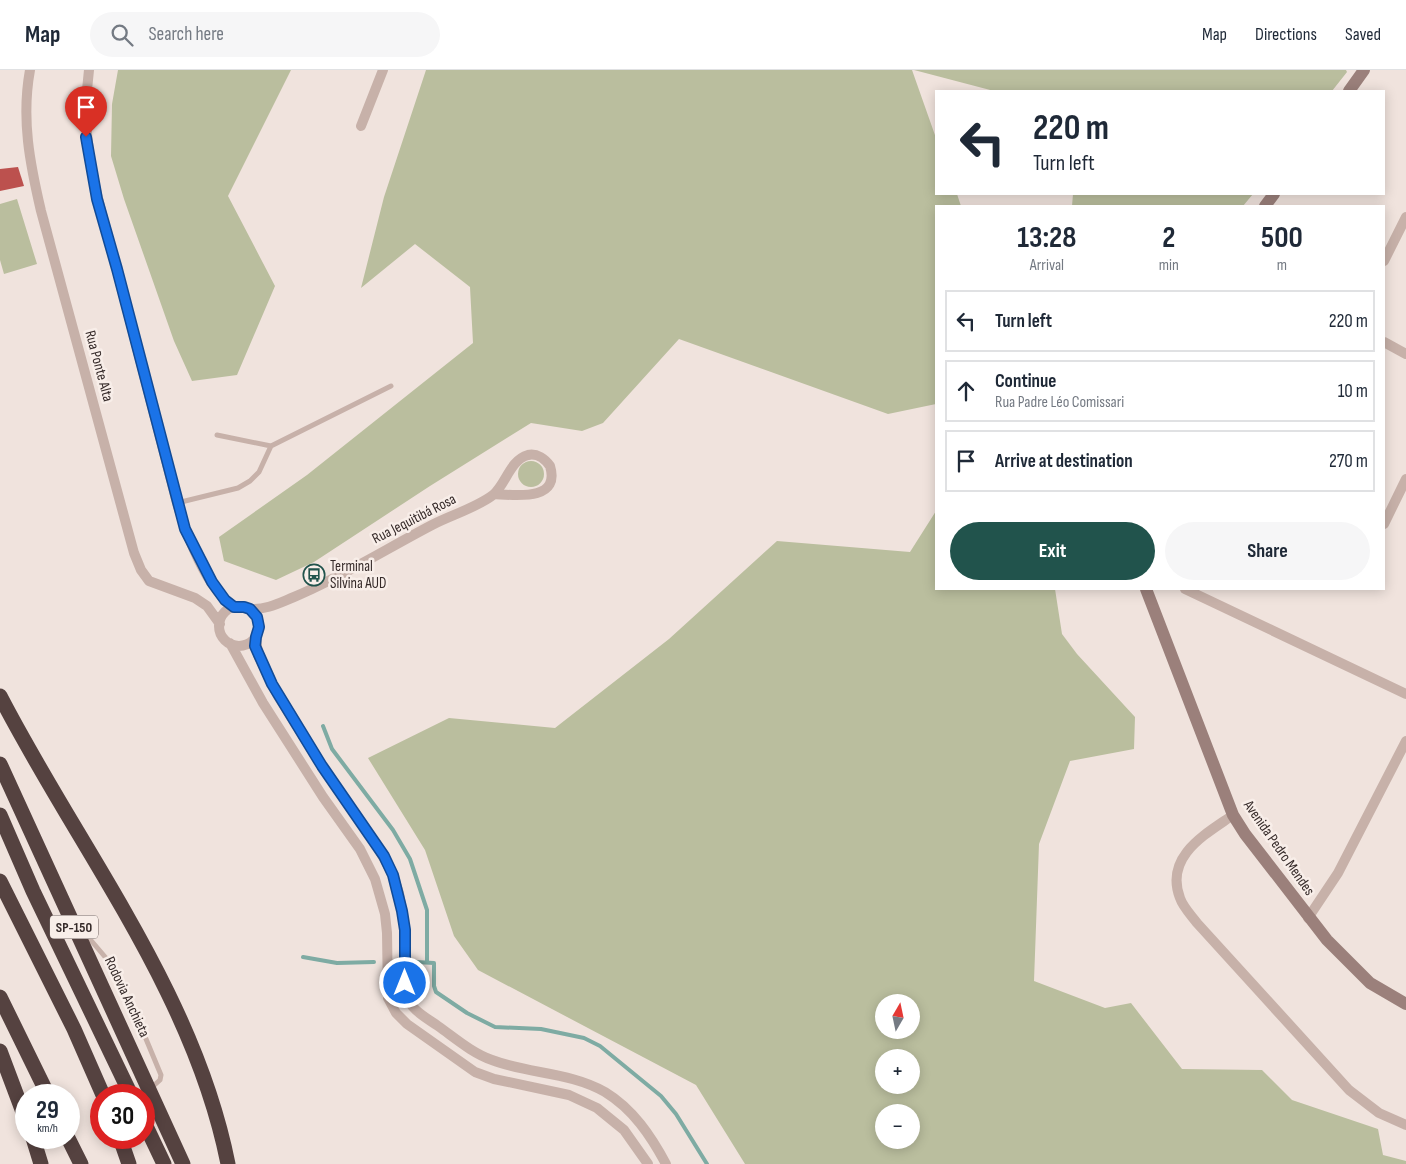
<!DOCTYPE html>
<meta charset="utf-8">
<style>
:root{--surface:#fff;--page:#f6f6f7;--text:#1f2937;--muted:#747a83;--line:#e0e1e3;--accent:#21534c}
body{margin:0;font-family:"Sofia Sans Condensed",sans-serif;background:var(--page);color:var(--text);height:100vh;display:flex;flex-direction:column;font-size:19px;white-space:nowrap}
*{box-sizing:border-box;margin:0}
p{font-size:16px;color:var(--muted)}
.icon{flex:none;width:28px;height:28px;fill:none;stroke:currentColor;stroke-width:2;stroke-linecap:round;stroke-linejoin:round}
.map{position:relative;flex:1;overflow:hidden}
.details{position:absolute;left:935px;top:135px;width:450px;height:385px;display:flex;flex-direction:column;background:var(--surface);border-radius:0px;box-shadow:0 2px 12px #0003}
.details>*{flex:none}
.top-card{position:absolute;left:935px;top:20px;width:450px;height:105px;border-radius:0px;box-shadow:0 2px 12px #0003;background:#fff;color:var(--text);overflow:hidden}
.needle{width:32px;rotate:9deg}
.controls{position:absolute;left:875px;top:924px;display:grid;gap:10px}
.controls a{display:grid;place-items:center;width:45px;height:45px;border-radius:50%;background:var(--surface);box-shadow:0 2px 12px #0003;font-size:25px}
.speed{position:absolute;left:15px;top:1014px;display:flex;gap:10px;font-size:25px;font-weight:700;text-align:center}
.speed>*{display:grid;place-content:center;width:65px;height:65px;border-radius:50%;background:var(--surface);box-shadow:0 2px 12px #0003;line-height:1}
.speed small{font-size:12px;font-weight:400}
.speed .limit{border:8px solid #d22;background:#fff;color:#111}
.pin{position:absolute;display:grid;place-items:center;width:42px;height:42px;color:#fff;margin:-51px -21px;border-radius:50% 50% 50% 0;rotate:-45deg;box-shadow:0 0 5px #0007}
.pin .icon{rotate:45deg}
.me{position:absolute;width:55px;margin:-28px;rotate:0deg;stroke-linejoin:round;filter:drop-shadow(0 0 4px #0008)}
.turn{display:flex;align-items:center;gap:18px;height:105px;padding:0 15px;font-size:22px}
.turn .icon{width:65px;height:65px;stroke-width:2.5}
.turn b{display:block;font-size:35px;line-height:42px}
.eta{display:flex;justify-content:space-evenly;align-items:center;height:85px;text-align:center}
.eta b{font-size:30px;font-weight:700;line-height:35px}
.cta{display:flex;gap:10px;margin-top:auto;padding:10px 15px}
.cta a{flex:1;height:58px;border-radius:30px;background:var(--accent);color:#fff;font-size:20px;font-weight:700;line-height:58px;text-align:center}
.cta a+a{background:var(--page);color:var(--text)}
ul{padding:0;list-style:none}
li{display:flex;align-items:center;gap:15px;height:62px;margin:0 10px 8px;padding:0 5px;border:2px solid var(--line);border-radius:0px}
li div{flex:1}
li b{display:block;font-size:19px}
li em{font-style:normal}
header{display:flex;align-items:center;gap:30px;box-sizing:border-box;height:70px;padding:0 25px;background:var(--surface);border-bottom:1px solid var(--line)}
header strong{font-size:24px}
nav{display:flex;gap:28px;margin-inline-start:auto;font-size:18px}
.search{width:350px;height:45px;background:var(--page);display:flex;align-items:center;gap:12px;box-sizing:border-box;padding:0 18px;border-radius:28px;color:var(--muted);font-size:19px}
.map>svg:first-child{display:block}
.green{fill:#babe9e;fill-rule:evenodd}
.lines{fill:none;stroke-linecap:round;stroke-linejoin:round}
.stream{stroke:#7eaba3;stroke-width:4}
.building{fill:#bc514e}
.lane{stroke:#c7b1a9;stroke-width:5}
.street{stroke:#c7b1a9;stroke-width:10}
.secondary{stroke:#9b807b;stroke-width:12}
.highway{stroke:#554240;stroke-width:15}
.route-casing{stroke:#114b97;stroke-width:12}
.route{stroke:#1a73e8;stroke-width:9}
.labels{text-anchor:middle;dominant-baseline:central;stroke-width:5;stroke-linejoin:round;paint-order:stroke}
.shield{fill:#f8eee9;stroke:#706563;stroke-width:1}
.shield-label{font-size:14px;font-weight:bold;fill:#352a29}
.street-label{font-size:15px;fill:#352a29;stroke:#f8eee9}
.poi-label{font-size:15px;fill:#352a29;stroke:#f8eee9;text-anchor:start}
</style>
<header>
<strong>Map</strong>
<div class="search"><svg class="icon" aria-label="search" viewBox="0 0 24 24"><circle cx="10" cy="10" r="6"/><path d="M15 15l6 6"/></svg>Search here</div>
<nav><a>Map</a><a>Directions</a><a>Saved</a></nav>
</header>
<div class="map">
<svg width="1406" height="1094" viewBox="0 0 1406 1094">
<rect width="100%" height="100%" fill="#f0e3dd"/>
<path class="green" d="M118,0H291L228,126L275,216L237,305L192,311L174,271L124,129L111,86L112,34Z
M426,0H912L936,68V124H957L961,136H936V334L888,344L679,269L603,353L582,361L531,353L430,416L314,492L276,510L224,491L219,467L307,405L473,273L470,217L415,174L361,218L384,127Z
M914,0H1346L1347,2L1332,21H994Z
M1073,124H1253L1243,136H1072Z
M17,129L37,194L4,204L0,190V134Z
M518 404a13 13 0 1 1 26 0a13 13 0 1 1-26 0Z
M936,441V519H1055L1062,564L1077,584L1135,647L1134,679L1070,691L1039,774L1034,911L1105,938L1131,933L1182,999L1262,1000L1292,1030L1378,1059L1383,1085L1406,1091V1094H745L696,1015L478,900L454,866L425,780L368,688L449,648L555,658L669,569L777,471L910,482ZM911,932V960H884V932ZM884,988H911V1015H884ZM911,1042V1070H884V1042Z"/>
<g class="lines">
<path class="stream" d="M323,656L332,679L393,760L410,789L427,840V892
M303,887L337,893L374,892
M416,892L434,893V916L436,922L467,943L495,957L541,959L584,968L600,976L661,1026L676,1044L707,1094"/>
</g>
<path class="building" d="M18,97L24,116L0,121V99Z"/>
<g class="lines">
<path class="lane" d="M217,365L271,376
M177,433L238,418L250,411L259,402L271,376L391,316
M83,861L106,888L136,945L161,1005L160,1010L150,1019"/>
<path class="street" d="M30,0C21,49 30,94 41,141L134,483L141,500L149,511L195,528L207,536L220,554
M89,0C78,82 101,135 120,212C139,285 158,359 177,433C186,463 206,519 234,537
M361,56L383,0
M1384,191L1406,147
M1384,272L1406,284
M1384,454L1406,409
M1185,519L1406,624
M219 556a20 20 0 1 1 40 0a20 20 0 1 1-40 0Z
M250,539C266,540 279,533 294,527C342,507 386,479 432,455C451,445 476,438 493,425C506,414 510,390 528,385C537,383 545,389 550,396C561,432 514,425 494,424
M256,567L258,585L278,626L322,696L377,776L393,805L399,823L405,860L406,925C411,940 425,947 438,956C455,968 472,983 492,990C529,1004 570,1002 605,1022C633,1039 651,1066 666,1094
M230,573L263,633L323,727L360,779L375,809L385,844L387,863L388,928L396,943L407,954L475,1002L494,1009L569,1025L597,1038L624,1060L648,1094
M1233,745C1206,764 1164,786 1180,828C1183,837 1191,845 1197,853L1349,1020L1379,1043L1406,1055
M1308,848L1338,803L1406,671"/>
<path class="secondary" d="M1349,21L1364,0
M1265,136L1274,124
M1146,519L1233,745L1245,764L1327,870L1370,913L1406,934"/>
<path class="highway" d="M0,626C79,779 194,922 228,1094
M0,694L183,1094
M0,745L33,821L131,1025
M0,811L74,959L103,1025
M0,927L48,1025
M0,981L26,1050
M144,1052L164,1094
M33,1068L41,1094
M68,1068L81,1094
M120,1068L129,1094"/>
</g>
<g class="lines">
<g class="route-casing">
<path id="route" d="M86,67L97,129L117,199L185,459L212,512L225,530L234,537H244L250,539L257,547L259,557L256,567L255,576L272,614L322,696L384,786L393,805L402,841L405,860V913"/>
</g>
<use href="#route" class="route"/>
</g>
<defs>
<g id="bus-ring" transform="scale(1.125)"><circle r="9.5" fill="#f8eee9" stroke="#21534c" stroke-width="1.5"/><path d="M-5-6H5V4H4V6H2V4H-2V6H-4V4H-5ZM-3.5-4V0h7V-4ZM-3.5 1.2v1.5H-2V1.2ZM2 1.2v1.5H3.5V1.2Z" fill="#21534c"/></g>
</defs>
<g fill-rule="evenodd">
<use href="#bus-ring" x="314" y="505"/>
</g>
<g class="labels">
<rect class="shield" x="50" y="845.5" width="48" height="23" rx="4"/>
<g class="shield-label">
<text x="74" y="857">SP-150</text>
</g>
<g class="street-label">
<text transform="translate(99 296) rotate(75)">Rua Ponte Alta</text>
<text transform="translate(414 449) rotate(-27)">Rua Jequitibá Rosa</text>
<text transform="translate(1279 778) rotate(55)">Avenida Pedro Mendes</text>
<text transform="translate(127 927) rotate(65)">Rodovia Anchieta</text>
</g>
<g class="poi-label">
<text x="330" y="496">Terminal<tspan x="330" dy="17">Silvina AUD</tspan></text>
</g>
</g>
</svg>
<div class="controls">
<a><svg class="needle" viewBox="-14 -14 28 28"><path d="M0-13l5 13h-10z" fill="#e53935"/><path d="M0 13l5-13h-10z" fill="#747a83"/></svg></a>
<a>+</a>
<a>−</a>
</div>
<div class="speed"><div>29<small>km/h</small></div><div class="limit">30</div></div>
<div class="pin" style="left:86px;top:67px;background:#d93025"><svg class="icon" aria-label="arrive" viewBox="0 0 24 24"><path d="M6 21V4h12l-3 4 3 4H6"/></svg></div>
<svg class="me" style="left:405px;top:913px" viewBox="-20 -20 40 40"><circle r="17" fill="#1a73e8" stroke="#fff" stroke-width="3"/><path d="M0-11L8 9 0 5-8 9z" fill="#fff"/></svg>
<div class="top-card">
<div class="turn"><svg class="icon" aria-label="left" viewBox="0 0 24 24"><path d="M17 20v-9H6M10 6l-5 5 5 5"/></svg><div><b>220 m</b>Turn left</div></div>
</div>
<section class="details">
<div class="eta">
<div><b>13:28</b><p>Arrival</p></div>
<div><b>2</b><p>min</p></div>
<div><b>500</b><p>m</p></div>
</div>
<ul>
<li><svg class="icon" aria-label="left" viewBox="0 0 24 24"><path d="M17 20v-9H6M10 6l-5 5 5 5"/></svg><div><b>Turn left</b></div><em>220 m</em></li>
<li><svg class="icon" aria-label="ahead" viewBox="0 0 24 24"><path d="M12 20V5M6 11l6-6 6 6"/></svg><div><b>Continue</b><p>Rua Padre Léo Comissari</p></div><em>10 m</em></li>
<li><svg class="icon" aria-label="arrive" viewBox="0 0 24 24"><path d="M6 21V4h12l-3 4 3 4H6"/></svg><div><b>Arrive at destination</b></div><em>270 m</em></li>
</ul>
<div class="cta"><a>Exit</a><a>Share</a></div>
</section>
</div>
